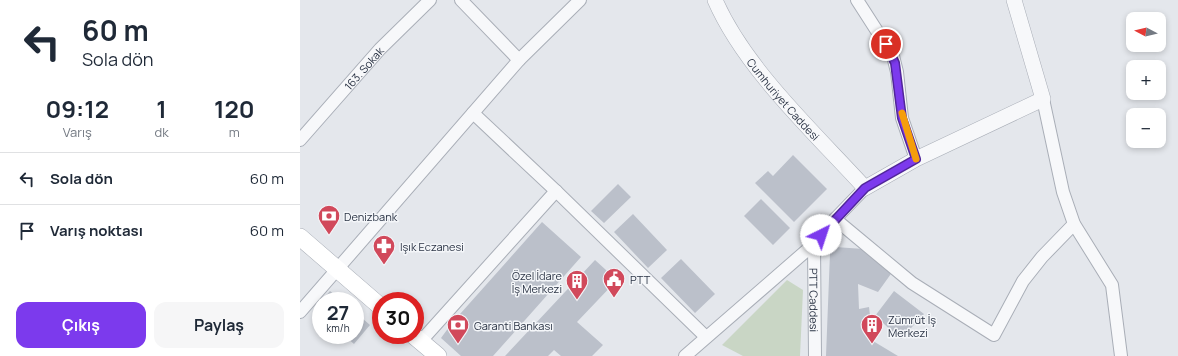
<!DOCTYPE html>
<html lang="tr">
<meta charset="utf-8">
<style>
:root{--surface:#fff;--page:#f6f6f7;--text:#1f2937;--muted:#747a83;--line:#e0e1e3;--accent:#7c3aed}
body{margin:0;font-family:Manrope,sans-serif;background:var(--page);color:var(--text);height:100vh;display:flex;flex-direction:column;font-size:15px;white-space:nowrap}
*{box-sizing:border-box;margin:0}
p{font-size:13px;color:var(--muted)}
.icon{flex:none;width:22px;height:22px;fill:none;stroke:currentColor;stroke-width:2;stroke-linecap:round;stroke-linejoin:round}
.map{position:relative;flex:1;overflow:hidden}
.side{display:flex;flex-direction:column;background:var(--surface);width:300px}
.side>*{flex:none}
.hud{background:#fff;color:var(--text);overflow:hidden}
.needle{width:26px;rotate:277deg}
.buttons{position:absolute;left:826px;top:12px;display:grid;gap:8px}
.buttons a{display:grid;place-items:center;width:40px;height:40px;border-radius:8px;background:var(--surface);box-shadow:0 2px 6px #0003;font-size:20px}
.speed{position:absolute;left:12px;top:292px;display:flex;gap:8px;font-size:20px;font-weight:700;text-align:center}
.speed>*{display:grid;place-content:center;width:52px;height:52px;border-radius:50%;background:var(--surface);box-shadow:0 2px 6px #0003;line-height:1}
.speed small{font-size:10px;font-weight:400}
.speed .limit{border:6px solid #d22;background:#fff;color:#111}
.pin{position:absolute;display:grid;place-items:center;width:34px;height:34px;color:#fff;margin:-17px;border:2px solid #fff;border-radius:50%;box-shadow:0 1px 4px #0007}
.me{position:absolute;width:44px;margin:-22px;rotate:41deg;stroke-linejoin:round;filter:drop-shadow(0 0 3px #0008)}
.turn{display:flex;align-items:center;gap:14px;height:84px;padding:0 16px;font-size:18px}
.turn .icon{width:52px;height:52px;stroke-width:2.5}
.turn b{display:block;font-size:28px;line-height:34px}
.eta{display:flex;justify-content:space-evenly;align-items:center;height:68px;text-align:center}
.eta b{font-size:24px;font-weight:700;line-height:28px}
.action{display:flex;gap:8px;margin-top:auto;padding:8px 16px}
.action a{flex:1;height:46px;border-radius:12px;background:var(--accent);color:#fff;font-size:16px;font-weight:700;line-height:46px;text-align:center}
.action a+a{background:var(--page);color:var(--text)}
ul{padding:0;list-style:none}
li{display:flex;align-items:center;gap:12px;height:52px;padding:0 16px;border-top:1px solid var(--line)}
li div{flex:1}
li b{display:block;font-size:15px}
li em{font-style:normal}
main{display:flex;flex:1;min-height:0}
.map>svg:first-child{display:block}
.green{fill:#c9d6c5}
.building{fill:#bbc0ca}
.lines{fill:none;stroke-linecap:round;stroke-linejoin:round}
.minor-casing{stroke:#a9aeb7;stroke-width:14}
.tertiary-casing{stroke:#a9aeb7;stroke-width:16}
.secondary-casing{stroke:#a9aeb7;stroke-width:18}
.minor{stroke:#f7f8fa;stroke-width:12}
.tertiary{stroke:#f7f8fa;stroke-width:15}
.secondary{stroke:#fff;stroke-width:17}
.route-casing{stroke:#51269a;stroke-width:10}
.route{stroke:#7c3aed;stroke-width:7}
.slow{stroke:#f59e0b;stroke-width:7}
.labels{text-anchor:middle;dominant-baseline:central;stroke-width:3;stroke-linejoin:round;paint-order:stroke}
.street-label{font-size:11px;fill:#2b3445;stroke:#f4f6f9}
.poi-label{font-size:11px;fill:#2b3445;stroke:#f4f6f9;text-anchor:start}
</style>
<main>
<section class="side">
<div class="hud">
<div class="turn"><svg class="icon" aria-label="left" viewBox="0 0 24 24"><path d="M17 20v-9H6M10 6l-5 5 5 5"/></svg><div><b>60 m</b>Sola dön</div></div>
</div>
<div class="eta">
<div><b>09:12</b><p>Varış</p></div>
<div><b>1</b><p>dk</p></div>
<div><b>120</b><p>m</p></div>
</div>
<ul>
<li><svg class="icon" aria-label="left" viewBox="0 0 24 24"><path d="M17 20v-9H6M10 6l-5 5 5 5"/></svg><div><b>Sola dön</b></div><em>60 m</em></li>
<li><svg class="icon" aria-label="arrive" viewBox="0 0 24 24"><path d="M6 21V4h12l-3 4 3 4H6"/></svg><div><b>Varış noktası</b></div><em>60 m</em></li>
</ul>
<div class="action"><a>Çıkış</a><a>Paylaş</a></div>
</section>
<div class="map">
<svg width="878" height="356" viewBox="0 0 878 356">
<rect width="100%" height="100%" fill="#e4e7ec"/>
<path class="green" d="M487,280L503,290L500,356H443L422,345Z"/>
<path class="building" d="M493,155L527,189L494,222L455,183L468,171L473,176Z
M318,184L331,197L304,223L291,211Z
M461,199L490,228L473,245L444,216Z
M333,214L367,250L348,268L314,232Z
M242,222L281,257L193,356H161L141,338L152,323Z
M535,247L564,249L593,271L578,292L558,284L559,309L569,307L573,341L598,356H526L530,253Z
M381,259L415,294L395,313L361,278Z
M295,260L317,280L277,322L303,345L292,356H261L254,350L248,356H205Z
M30,291L42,301H21Z
M594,291L624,314L601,339L575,316Z
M21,301V315L14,309Z
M55,312L70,325L54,344L44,335H55Z"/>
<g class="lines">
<g class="minor-casing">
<g id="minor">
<path d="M161,0L219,60"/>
<path d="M557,0L593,56L597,72L602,118L616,159"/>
<path d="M743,99L763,192L774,224L812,285L821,356"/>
<path d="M173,113L256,191L406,337"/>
<path id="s1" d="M0,140L80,49L130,0"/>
<path d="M535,219L612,283L694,335L723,281L742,257L774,224"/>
<path id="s2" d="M514,244L515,356"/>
<path d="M0,312L219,60L280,0"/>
<path d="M121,341L256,191"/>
<path d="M385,356L514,244L535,219L565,188"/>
</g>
</g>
<g class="tertiary-casing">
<g id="tertiary">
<path id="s3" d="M415,0C445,69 515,133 565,188L616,159L743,99L714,0"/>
</g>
</g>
<g class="secondary-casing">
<path id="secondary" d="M0,237L81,307
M113,335L138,356"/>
</g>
<use href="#minor" class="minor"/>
<use href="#tertiary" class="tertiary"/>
<use href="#secondary" class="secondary"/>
</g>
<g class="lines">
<g class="route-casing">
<path id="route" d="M521,235L565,188L616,159L602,118L595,63L586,44"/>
</g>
<use href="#route" class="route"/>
<path class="slow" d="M602,113L616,159"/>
</g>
<defs>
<g id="bank-pin" transform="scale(1.15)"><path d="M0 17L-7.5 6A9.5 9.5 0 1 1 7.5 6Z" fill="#d1495b" stroke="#f4f6f9"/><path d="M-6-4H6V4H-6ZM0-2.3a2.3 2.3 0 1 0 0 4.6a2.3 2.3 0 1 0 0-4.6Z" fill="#fff"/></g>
<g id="pharmacy-pin" transform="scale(1.15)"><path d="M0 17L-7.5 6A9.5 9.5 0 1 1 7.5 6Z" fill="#d1495b" stroke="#f4f6f9"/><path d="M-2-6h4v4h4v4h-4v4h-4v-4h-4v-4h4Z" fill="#fff"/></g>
<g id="civic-pin" transform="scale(1.15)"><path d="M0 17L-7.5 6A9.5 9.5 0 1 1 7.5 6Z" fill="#d1495b" stroke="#f4f6f9"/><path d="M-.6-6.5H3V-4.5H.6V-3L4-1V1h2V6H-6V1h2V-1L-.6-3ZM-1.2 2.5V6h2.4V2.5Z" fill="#fff"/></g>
<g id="building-pin" transform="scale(1.15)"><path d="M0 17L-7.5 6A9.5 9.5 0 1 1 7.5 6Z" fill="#d1495b" stroke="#f4f6f9"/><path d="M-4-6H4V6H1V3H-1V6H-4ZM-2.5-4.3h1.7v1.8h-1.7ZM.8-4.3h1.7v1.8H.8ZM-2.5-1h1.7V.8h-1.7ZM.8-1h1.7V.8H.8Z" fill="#fff"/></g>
</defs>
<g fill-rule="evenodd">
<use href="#bank-pin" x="29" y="216"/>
<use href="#pharmacy-pin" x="84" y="246"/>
<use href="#civic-pin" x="314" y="279"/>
<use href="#building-pin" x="277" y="281"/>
<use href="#bank-pin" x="158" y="325"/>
<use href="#building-pin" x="572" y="325"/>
</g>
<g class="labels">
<g class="street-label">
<text stroke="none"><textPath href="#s1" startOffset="96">163. Sokak</textPath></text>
<text stroke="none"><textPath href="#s3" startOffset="121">Cumhuriyet Caddesi</textPath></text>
<text stroke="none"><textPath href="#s2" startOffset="56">PTT Caddesi</textPath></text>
</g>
<g class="poi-label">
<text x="44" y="216">Denizbank</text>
<text x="100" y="246">Işık Eczanesi</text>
<text x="262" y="275" text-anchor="end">Özel İdare<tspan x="262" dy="13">İş Merkezi</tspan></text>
<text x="330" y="279">PTT</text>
<text x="588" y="319">Zümrüt İş<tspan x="588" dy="13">Merkezi</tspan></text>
<text x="174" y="325">Garanti Bankası</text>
</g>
</g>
</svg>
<div class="buttons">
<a><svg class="needle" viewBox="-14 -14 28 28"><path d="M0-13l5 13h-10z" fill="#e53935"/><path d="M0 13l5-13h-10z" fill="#747a83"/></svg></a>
<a>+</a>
<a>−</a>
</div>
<div class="speed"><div>27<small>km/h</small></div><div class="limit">30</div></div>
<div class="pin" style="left:586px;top:44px;background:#d93025"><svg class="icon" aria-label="arrive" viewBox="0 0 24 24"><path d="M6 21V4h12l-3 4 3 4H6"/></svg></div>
<svg class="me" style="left:521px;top:235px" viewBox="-20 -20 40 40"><circle r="19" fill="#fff"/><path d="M0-13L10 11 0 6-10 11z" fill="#7c3aed"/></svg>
</div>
</main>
